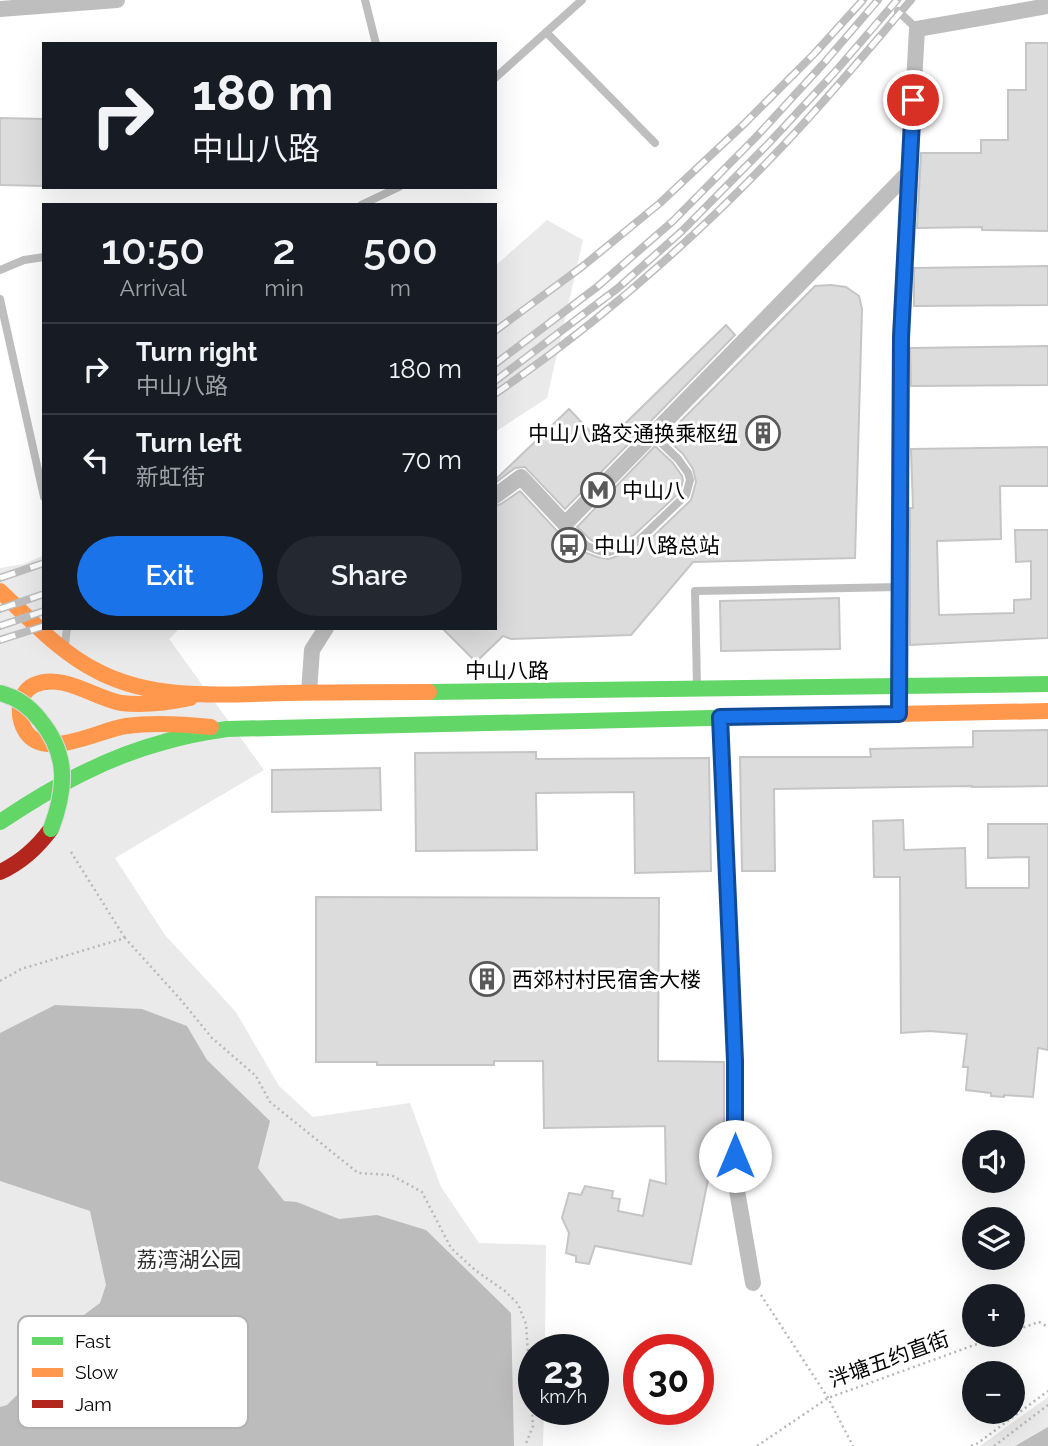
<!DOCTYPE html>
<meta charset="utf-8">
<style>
:root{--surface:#171b24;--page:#242831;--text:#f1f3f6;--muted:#9ea1a6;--line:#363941;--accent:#1a73e8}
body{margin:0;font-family:Raleway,"Noto Sans SC",sans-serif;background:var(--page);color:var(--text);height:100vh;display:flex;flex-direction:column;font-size:26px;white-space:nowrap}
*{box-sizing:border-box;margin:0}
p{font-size:23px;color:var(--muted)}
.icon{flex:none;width:38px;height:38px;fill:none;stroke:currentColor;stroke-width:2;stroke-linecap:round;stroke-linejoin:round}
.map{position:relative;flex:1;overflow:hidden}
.panel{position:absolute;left:42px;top:203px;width:455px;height:427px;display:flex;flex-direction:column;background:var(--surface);border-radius:0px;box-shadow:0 7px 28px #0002}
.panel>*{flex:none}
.top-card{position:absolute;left:42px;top:42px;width:455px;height:147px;border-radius:0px;box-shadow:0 7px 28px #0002;background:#171b24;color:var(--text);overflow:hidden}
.fabs{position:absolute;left:962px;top:1130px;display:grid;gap:14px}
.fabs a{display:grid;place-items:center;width:63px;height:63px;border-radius:50%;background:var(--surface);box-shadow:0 7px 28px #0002;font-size:35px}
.speed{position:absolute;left:518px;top:1334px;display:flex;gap:14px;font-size:35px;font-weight:700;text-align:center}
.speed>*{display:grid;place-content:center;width:91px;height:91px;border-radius:50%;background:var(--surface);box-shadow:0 7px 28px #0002;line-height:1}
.speed small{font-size:18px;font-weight:400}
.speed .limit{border:10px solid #d22;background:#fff;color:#111}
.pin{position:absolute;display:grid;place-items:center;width:60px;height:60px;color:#fff;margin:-30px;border:4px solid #fff;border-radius:50%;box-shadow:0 2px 7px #0007}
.me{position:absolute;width:77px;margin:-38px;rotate:0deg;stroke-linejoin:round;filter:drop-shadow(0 0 5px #0008)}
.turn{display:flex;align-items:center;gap:24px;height:147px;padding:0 35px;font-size:32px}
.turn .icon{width:91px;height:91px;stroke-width:2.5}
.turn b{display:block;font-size:49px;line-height:60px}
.eta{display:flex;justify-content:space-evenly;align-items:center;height:119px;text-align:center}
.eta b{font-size:42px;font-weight:600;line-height:49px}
.cta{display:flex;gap:14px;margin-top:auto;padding:14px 35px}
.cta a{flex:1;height:80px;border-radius:42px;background:var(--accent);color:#fff;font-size:28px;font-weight:600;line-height:80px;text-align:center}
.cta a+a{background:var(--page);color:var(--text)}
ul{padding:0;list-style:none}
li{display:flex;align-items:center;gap:21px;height:91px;padding:0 35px;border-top:2px solid var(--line)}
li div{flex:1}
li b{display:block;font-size:26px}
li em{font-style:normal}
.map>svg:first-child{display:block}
.green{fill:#eaeaea}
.water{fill:#bcbcbc}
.building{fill:#dcdcdc;stroke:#c5c5c5;stroke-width:2}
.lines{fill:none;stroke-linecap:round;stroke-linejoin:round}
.path{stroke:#b8b8b8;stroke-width:2.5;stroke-dasharray:2 3.5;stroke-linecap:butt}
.lane{stroke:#bebebe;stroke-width:8}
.street{stroke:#bebebe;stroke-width:16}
.fast{stroke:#63d668;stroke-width:16}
.slow{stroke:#ff974d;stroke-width:16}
.jam{stroke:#b3261e;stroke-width:16}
.rail-casing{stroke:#bdbdbd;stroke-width:8}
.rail{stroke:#fff;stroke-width:5;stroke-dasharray:16;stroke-linecap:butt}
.fast-bridge-casing{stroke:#dbdbdb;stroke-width:18;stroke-linecap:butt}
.fast-bridge{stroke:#63d668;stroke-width:16}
.route-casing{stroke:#114b97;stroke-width:18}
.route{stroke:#1a73e8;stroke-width:12}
.labels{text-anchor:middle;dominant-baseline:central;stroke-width:6;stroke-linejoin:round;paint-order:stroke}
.poi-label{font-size:21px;fill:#000;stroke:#fff;text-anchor:start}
.street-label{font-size:21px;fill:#000;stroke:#fff}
.park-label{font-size:21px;fill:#2f2f2f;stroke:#fff}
.key{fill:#fff;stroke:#b2b2b2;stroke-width:2}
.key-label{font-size:19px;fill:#000}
</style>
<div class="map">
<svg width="1048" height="1446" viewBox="0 0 1048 1446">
<rect width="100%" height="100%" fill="#fff"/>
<path class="green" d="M547,220L583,240L547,398L495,432V266Z
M44,555V628H180L169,639L264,770L115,858L165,935L236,1012L279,1086L313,1117L410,1103L441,1187L479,1243L546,1245L545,1349H534V1409H544L543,1446H0V568L24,564Z
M1048,1397V1446H980Z"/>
<path class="water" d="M55,1005L142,1009L187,1026L207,1060L270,1121L258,1168L284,1201L297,1202L339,1219L377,1215L426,1230L511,1313L514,1446H0V1407L7,1405L24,1388L51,1344L72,1324L100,1303L106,1285L90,1211L0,1181V1033Z
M1048,1427V1446H1015Z"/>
<path class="building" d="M1026,43H1048V231L982,230V227L917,228L921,153H981V140H1008V90H1026Z
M0,118L44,119V186L0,185Z
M1048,266V305L914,306V268Z
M831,285L846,287L859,296L862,309L855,558L693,562L631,635L511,639L503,636L476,662L442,628H495V506L501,504L520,491L557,531L566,534L584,552L597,557L609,559L642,547L691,500L696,482L693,469L683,454L665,437L815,286Z
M726,325L735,335L565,509L525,467L515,468L495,483V480L569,409L603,445Z
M1048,346V385L911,386L910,348Z
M655,446L673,463L682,476L683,480L680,492L633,536L608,545H601L591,540L577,527Z
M1048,447V486H1000L1001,539L937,541L939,615L1014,613V600L1031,599V561L1016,562L1015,530H1048V638L910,645V508H913L911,449Z
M839,598L840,649L721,651L720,601Z
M1048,730V786L972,787V786L774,789L775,871H742L740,757H871L870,749L973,747V731Z
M536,752V759L709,758L711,871L635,873L634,792L536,793L537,850L416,851L415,753Z
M380,768L381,810L272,812V770Z
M903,820L904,850L965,848L966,888H1029V857L988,858V824H1048V1050L1038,1048L1033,1097L1004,1095V1097L991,1096V1093L966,1090L968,1067H963L967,1034L929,1031L901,1033L900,877H874L873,821Z
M316,897L659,898L658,1061L724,1062V1160H712L691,1264L595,1246L589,1264L576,1262V1256L566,1253L569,1233L562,1218L569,1193L581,1195L585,1186L613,1191L612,1198L620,1199L618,1211L643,1216L650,1180L666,1184L665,1126L544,1128L543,1061H494V1065H377V1062H316Z"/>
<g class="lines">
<path class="path" d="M71,852L125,938
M0,981L21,969L125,938L181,1000L212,1038L256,1076L270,1102L358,1173L391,1175L422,1192L451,1248L475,1270L505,1291L518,1304L526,1324L533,1426L525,1446
M761,1295L828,1398L853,1446
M1013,1331L1039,1322L1048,1327
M757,1446L828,1398L1002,1335
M971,1446L978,1443L1048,1391
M994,1446L1048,1405"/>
<path class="lane" d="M365,0L376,44
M898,11L917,29
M546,32L655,143
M495,78L582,0
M361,205L399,187
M0,270L24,260L44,257
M0,299L44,497
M565,524L587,546L599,551L609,552L637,542L686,495L690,480L688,473L678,459L653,435
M65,645L67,628
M697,686L695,591L899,587"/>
<path class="street" d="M0,9L117,0
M495,496L521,477L565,524L909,172
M309,692L312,650L326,628
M899,714L900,338L917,29L1048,6
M720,717L735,1061V1179L753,1283"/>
<path class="fast" d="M429,692L1048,684
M0,822C51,788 104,758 164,742C184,736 206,732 227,729L846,715"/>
<path class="slow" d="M0,591C31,620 60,653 99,672C158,702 226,694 289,693C336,692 383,692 429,692
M190,698C167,703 145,706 121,703C94,698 62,672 34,685C26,689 21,697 20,706C19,715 21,724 26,732C45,761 99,730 126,726C154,722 183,724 211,727
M846,715L1048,711"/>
<path class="jam" d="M0,872C22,862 37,848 51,829"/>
<g class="rail-casing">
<path id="rail" d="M495,331L583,266L660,203L744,124L814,54L863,0
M495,364L597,287L673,221L757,136L824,63L878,0
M495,381L618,288L682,231L769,143L834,73L897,0
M495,394C597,324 692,241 777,152C824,103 867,51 911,0
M0,578L44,563
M0,609L44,594
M0,626L44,611
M0,640L44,626"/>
</g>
<use href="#rail" class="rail"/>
<g class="fast-bridge-casing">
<path id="fast-bridge" d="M0,693C16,697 30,707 40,720C69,755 66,789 51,829"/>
</g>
<use href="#fast-bridge" class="fast-bridge"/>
</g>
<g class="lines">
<g class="route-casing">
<path id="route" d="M735,1156V1061L720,717L899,714L901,338L913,100"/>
</g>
<use href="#route" class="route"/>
</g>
<defs>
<g id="building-ring" transform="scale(1.75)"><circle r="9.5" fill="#fff" stroke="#595959" stroke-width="1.5"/><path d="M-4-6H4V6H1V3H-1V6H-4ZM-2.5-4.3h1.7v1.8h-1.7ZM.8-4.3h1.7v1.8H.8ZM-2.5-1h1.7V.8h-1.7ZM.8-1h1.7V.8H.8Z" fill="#595959"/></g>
<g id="metro-ring" transform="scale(1.75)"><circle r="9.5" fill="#fff" stroke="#595959" stroke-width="1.5"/><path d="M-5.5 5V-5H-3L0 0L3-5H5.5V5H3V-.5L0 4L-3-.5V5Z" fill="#595959"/></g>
<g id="bus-ring" transform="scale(1.75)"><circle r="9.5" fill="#fff" stroke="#595959" stroke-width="1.5"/><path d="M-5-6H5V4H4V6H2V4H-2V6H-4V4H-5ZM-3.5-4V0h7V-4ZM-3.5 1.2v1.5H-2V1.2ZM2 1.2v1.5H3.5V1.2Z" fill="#595959"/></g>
</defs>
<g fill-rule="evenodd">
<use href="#building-ring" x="763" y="433"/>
<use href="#metro-ring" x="598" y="490"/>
<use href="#bus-ring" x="569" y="545"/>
<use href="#building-ring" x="487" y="979"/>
</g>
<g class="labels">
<g class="poi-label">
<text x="738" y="433" text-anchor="end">中山八路交通换乘枢纽</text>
<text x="622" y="490">中山八</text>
<text x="594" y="545">中山八路总站</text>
<text x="512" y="979">西郊村村民宿舍大楼</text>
</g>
<g class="street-label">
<text x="507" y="670">中山八路</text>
<text transform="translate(889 1359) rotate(-20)">泮塘五约直街</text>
</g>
<g class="park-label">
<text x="189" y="1259">荔湾湖公园</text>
</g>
</g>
<rect x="18" y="1316" width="230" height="112" rx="10" class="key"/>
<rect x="32" y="1337" width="31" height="8" fill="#63d668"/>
<rect x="32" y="1368" width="31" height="9" fill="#ff974d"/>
<rect x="32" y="1400" width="31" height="8" fill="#b3261e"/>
<g class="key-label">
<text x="75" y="1348">Fast</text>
<text x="75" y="1379">Slow</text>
<text x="75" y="1411">Jam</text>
</g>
</svg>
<div class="fabs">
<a><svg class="icon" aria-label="sound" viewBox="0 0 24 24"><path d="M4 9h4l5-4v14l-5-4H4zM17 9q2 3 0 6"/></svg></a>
<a><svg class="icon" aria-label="layers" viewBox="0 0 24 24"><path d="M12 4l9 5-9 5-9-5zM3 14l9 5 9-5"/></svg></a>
<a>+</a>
<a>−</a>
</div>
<div class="speed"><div>23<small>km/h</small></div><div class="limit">30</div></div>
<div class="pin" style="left:913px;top:100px;background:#d93025"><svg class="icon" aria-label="arrive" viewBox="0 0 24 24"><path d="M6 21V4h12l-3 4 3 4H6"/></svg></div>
<svg class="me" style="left:735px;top:1156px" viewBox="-20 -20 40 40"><circle r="19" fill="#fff"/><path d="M0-13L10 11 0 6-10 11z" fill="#1a73e8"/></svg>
<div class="top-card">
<div class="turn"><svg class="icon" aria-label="right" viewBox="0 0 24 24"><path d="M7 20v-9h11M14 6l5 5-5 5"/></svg><div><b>180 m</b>中山八路</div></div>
</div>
<section class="panel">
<div class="eta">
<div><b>10:50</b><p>Arrival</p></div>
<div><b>2</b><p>min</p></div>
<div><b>500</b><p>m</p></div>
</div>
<ul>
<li><svg class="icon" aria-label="right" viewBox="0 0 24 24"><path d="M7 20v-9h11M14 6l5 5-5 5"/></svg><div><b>Turn right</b><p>中山八路</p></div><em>180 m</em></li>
<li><svg class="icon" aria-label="left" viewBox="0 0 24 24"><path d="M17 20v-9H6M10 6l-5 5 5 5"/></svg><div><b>Turn left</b><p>新虹街</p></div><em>70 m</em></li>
</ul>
<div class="cta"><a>Exit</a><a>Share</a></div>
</section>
</div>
